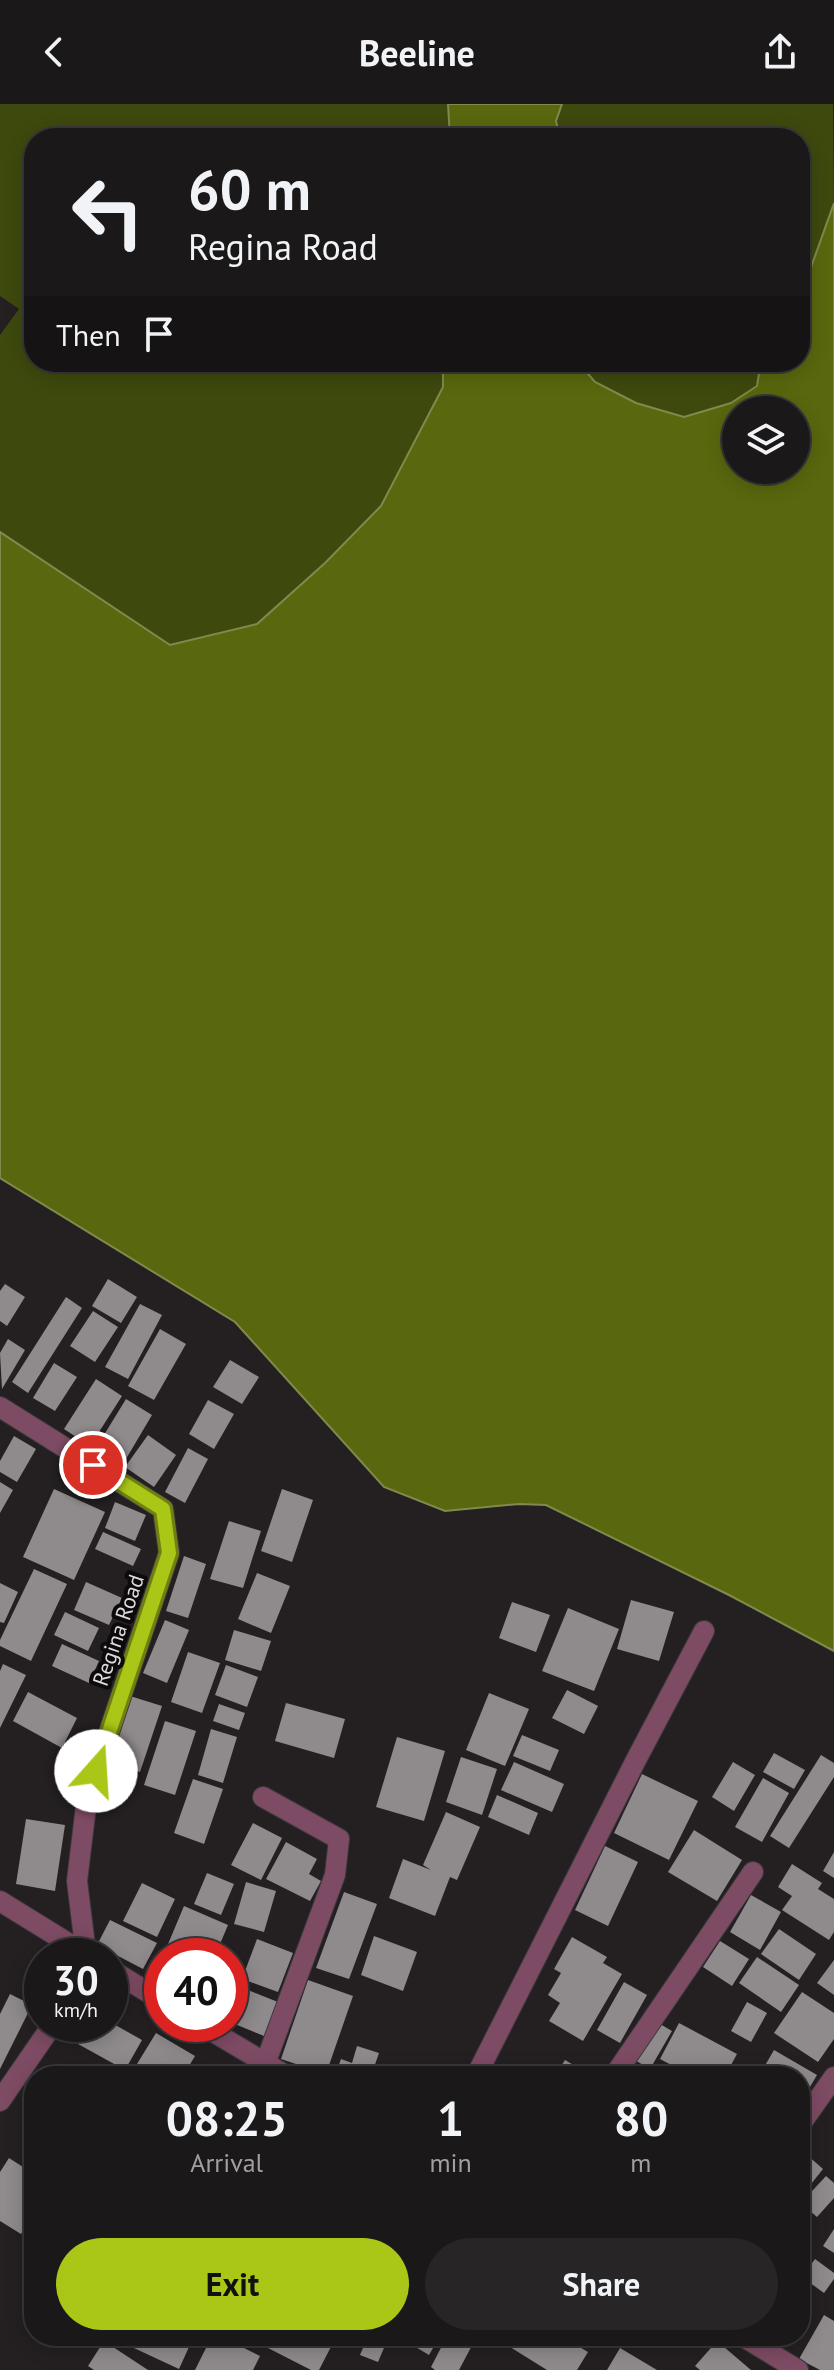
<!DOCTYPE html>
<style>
:root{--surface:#1b181a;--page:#282527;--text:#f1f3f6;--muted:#a0a0a2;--line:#393739;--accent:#aac717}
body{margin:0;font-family:"PT Sans",sans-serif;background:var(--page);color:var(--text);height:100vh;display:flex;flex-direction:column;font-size:30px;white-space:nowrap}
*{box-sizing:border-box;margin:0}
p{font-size:26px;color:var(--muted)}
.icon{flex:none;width:44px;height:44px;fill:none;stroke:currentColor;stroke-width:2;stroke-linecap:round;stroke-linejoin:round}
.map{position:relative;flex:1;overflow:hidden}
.details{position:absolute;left:24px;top:1962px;width:786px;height:280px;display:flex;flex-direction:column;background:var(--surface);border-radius:32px;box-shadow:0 4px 20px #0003,0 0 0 2px var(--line)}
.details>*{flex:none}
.banner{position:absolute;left:24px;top:24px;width:786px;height:244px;border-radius:32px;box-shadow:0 4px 20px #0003,0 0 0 2px var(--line);background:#1b181a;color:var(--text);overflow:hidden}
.fabs{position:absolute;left:722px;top:292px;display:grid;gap:16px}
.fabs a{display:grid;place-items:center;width:88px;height:88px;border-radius:50%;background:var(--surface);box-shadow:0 4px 20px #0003,0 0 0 2px var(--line);font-size:40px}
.speed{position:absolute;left:24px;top:1834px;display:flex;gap:16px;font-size:40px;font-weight:700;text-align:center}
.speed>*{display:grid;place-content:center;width:104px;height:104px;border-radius:50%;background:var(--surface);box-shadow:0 4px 20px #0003,0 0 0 2px var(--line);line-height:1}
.speed small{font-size:20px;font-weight:400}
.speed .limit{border:12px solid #d22;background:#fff;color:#111}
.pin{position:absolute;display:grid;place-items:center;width:68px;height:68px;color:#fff;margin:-34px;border:4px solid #fff;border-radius:50%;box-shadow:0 2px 8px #0007}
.me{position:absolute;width:88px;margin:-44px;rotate:19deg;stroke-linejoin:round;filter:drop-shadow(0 0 6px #0008)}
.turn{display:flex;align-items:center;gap:28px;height:168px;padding:0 32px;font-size:36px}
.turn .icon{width:104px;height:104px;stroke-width:2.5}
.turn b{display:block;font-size:56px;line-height:68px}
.then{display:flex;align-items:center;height:76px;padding:0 32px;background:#0003;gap:16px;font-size:30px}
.eta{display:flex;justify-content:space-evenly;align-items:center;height:136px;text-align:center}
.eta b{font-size:48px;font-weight:700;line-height:56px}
.button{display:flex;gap:16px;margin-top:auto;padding:16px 32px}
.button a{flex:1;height:92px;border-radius:48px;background:var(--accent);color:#111;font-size:32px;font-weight:700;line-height:92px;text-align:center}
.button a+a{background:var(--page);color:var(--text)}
header{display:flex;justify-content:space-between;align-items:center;height:104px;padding:0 32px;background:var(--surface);font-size:36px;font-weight:700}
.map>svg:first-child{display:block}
.green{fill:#3e490e}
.water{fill:#59680e;stroke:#818a4c;stroke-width:2;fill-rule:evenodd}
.building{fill:#8f8a8c}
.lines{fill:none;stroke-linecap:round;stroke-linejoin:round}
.minor-casing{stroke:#3e3a3c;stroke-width:22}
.tertiary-casing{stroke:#3e3a3c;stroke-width:22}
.minor{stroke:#7e4b64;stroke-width:20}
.tertiary{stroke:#7e4b64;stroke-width:20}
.route-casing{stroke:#6e810f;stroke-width:20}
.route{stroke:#aac717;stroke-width:14}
.labels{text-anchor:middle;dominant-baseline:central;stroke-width:8;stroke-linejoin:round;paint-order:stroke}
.street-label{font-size:22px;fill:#dddbdc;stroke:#0c0a0b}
</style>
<header><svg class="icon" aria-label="back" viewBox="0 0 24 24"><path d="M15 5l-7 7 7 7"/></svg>Beeline<svg class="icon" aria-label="share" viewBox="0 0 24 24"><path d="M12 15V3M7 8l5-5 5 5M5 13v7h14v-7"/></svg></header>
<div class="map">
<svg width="834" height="2266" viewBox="0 0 834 2266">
<rect width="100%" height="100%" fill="#242022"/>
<path class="green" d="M0,0H448L450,34H34V258H443V283L381,402L325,459L257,520L170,541L0,428V231L19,205L0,192Z
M562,0H833L834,99L800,194V34H560L556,17Z
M578,258H777L757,282L731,299L684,313L636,299L595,278Z"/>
<path class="water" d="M448,0H562L556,17L560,34H450Z
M834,99V1547L729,1491L546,1401L519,1400L445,1407L384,1383L235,1218L0,1074V428L170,541L257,520L325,459L381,402L443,283V258H578L595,278L636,299L684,313L731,299L757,282L760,263L776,261L777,258H800V194ZM736,306H796V366H736Z"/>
<path class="building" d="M108,1175L137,1193L121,1219L92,1202Z
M5,1180L25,1193L7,1222L0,1217V1187Z
M66,1193L82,1204L28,1289L12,1278Z
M140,1200L162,1211L128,1275L105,1263Z
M93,1207L118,1223L95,1258L70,1242Z
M160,1225L186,1240L154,1296L128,1282Z
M8,1235L25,1246L2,1285L0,1249Z
M230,1256L259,1273L242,1300L213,1283Z
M54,1259L77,1273L55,1307L33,1294Z
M96,1275L122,1292L90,1342L64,1325Z
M126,1295L152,1311L123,1360L96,1344Z
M208,1296L234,1310L214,1345L189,1330Z
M148,1331L176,1351L154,1383L125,1363Z
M14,1332L36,1345L17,1378L0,1368V1357Z
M188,1344L208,1355L185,1399L165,1388Z
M0,1378L13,1386L0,1409Z
M54,1385L105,1408L74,1476L23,1453Z
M282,1385L313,1396L292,1458L261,1447Z
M115,1398L146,1411L135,1437L105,1424Z
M229,1417L261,1427L243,1484L210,1475Z
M103,1428L141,1445L133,1462L95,1445Z
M184,1452L206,1460L188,1514L166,1507Z
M34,1465L67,1480L31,1557L0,1542V1536Z
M257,1469L290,1482L271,1529L238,1515Z
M86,1478L122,1494L109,1521L74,1506Z
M0,1479L18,1488L4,1519L0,1518Z
M631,1496L674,1508L659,1557L617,1545Z
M512,1498L550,1511L536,1548L499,1534Z
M568,1504L619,1525L594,1587L542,1567Z
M65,1508L99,1524L88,1547L54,1531Z
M165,1516L189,1526L167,1579L143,1569Z
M234,1526L271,1537L261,1567L225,1556Z
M62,1540L99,1557L89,1579L52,1562Z
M188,1548L220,1559L202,1609L171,1598Z
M3,1560L26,1571L0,1624V1567Z
M226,1561L258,1573L247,1603L215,1591Z
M567,1586L598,1602L584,1630L552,1614Z
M28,1588L77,1614L62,1644L13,1617Z
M489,1589L529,1605L505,1662L466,1646Z
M130,1592L162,1602L140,1668L108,1657Z
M286,1599L345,1615L334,1654L275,1637Z
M219,1600L245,1609L239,1626L213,1617Z
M165,1617L196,1627L175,1691L144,1681Z
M211,1625L237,1633L223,1679L198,1671Z
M522,1631L559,1646L550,1667L513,1652Z
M397,1633L445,1647L424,1717L376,1703Z
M774,1649L805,1666L794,1685L763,1668Z
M821,1651L834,1659V1673L789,1744L770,1732Z
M461,1653L497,1665L482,1711L446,1698Z
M514,1658L564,1680L552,1708L501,1686Z
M733,1658L755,1671L734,1707L712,1693Z
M642,1670L698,1697L669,1756L614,1729Z
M763,1674L789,1689L762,1738L735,1723Z
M193,1675L223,1685L204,1740L174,1729Z
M497,1691L538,1709L529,1731L488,1713Z
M446,1708L480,1723L457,1776L450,1773L435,1812L389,1794L403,1755L431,1766L423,1761Z
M26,1715L65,1721L55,1787L16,1780Z
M253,1719L282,1734L261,1776L231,1761Z
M694,1726L742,1756L717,1797L668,1768Z
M286,1738L317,1755L309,1770L321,1777L310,1797L266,1775Z
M605,1742L638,1758L608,1822L575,1806Z
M834,1748V1774L823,1767Z
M792,1760L822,1779L818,1785L834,1795V1828L829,1836L782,1806L792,1792L778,1783Z
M207,1769L234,1780L221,1811L194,1800Z
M246,1778L276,1787L264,1828L234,1820Z
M142,1779L175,1795L157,1833L123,1817Z
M344,1788L377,1800L349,1875L316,1864Z
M751,1791L781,1808L760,1846L730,1828Z
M184,1802L228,1821L215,1852H163Z
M110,1816L157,1839L143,1865L97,1841Z
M779,1825L816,1850L799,1876L761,1850Z
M374,1832L417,1848L403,1887L361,1871Z
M572,1833L607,1853L603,1859L622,1870L583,1937L549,1917L560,1899L548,1891L561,1869L554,1865Z
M257,1835L293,1849L278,1888L242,1875Z
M720,1837L749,1855L732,1882L703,1863Z
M757,1853L799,1881L781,1908L739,1879Z
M834,1856V1891L817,1879Z
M308,1876L353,1892L326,1970L281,1955Z
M624,1878L647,1891L620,1939L597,1926Z
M240,1883L278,1898L264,1932L230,1918V1909Z
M802,1888L834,1909V1935L818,1958L774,1929Z
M10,1890L32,1901L0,1965V1910Z
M747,1898L767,1909L751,1938L731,1927Z
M655,1917L672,1927L650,1965L633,1955Z
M110,1918L142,1936L125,1966L78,1940L89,1920Z
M679,1919L737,1950L725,1972H692L660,1955Z
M156,1929L195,1952L183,1972H157L137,1960Z
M357,1942L379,1949L371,1972H335L341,1955L352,1959Z
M774,1946L817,1971L800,2000V1972H759Z
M565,1956L592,1972H555Z
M806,2050L823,2065L800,2094V2056Z
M9,2054L34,2070V2109L21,2130L0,2117V2068Z
M826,2072L834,2079V2094L817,2113L801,2099Z
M834,2125V2149L823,2142Z
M815,2155L834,2169V2175L824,2189L802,2173Z
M824,2211L834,2217V2266H820L799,2255Z
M124,2232H194L179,2265L121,2238Z
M212,2232H220L260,2252L253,2266H195Z
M230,2232H254L249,2241Z
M272,2232H329L335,2235L319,2266H311L266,2243Z
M368,2232H389L378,2258L360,2251Z
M413,2232H440L429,2251L409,2239Z
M447,2232H477L459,2266H435L431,2263Z
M512,2232H581L576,2241L588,2248L577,2266H547L507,2241Z
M104,2237L148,2266H94L88,2262Z
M717,2237L751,2266H700L695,2262Z
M620,2244L657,2266H607Z"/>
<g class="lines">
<g class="minor-casing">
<path id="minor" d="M263,1693L339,1735L335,1771L265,1960
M476,1972L636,1656L704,1527
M614,1972L753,1768
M800,2021L834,1973"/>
</g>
<g class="tertiary-casing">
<path id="tertiary" d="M0,1303L163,1405L169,1449L87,1694L77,1777L86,1850
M0,1797L89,1852
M110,1865L162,1897
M200,1920L287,1972
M0,1997L53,1920
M742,2232L798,2266"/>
</g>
<use href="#minor" class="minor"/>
<use href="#tertiary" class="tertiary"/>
</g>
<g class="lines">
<g class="route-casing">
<path id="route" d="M93,1361L163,1405L169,1449L96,1667"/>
</g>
<use href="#route" class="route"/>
</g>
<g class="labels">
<g class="street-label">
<text transform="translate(118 1526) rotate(-71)">Regina Road</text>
</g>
</g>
</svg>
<div class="fabs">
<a><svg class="icon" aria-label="layers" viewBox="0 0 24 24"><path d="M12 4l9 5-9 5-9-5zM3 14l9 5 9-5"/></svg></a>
</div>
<div class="speed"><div>30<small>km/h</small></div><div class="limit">40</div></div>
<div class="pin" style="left:93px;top:1361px;background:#d93025"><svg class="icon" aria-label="arrive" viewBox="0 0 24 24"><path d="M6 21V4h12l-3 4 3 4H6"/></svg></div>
<svg class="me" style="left:96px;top:1667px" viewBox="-20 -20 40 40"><circle r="19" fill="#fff"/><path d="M0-13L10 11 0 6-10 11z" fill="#aac717"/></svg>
<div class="banner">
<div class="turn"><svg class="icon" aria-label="left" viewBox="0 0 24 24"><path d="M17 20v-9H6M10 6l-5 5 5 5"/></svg><div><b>60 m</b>Regina Road</div></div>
<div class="then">Then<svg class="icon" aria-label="arrive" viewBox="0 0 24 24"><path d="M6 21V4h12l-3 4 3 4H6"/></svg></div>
</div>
<section class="details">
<div class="eta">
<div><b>08:25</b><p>Arrival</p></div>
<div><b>1</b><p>min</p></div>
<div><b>80</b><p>m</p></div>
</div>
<div class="button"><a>Exit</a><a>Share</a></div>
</section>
</div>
